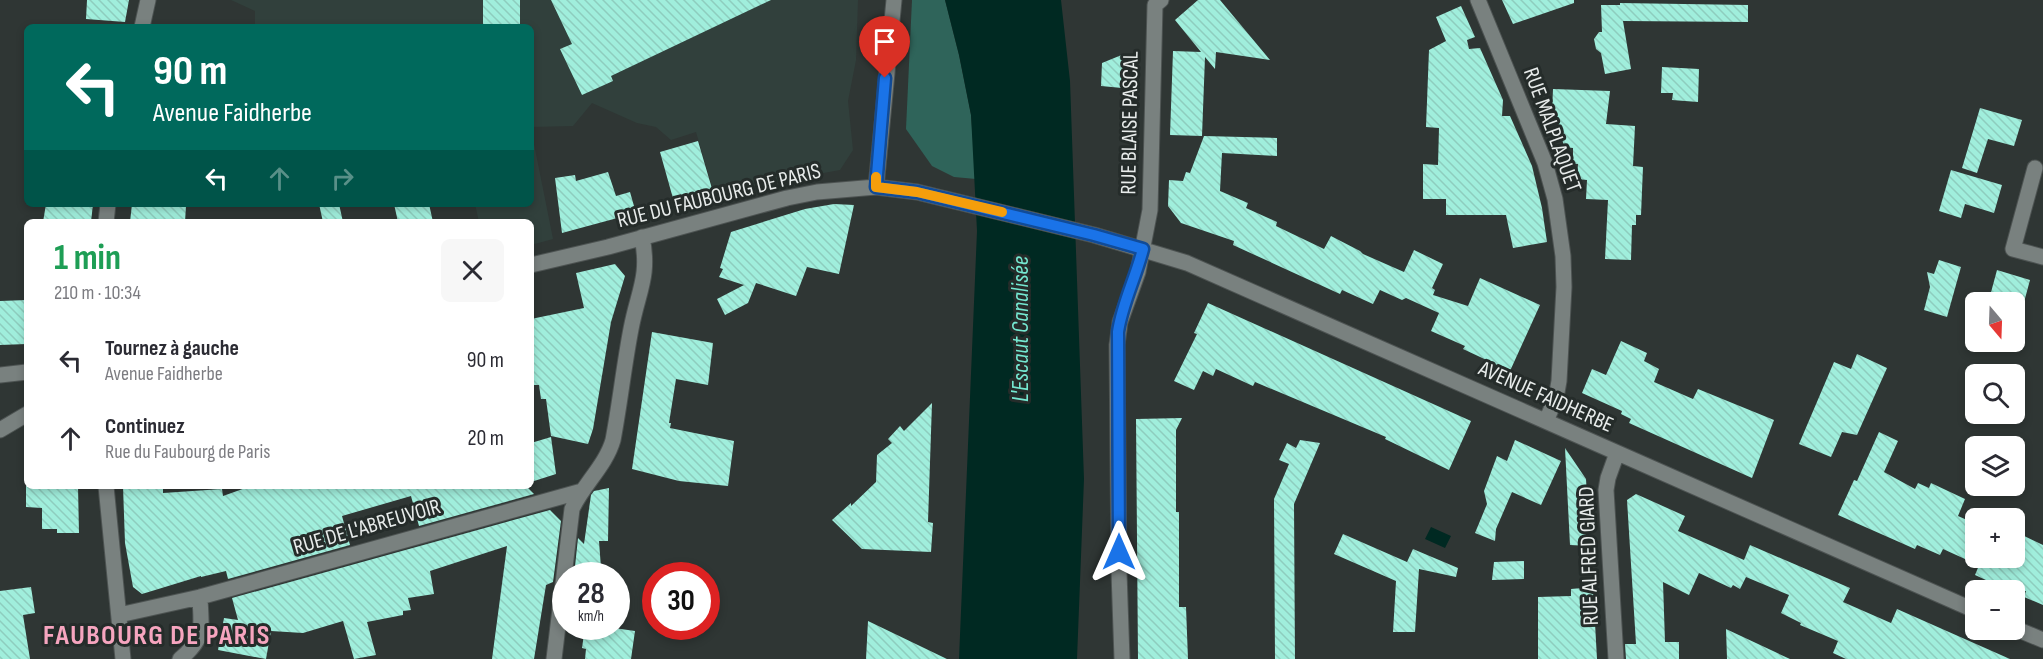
<!DOCTYPE html>
<html lang="fr">
<meta charset="utf-8">
<style>
:root{--surface:#fff;--page:#f7f7f7;--text:#2b2b33;--muted:#7c7c81}
body{margin:0;font-family:"Sofia Sans Condensed",sans-serif;background:var(--page);color:var(--text);height:100vh;display:flex;flex-direction:column;font-size:22px;white-space:nowrap}
*{box-sizing:border-box;margin:0}
p{font-size:20px;color:var(--muted)}
.icon{flex:none;width:33px;height:33px;fill:none;stroke:currentColor;stroke-width:2;stroke-linecap:round;stroke-linejoin:round}
.map{position:relative;flex:1;overflow:hidden}
.drawer{position:absolute;left:24px;top:219px;width:510px;height:270px;display:flex;flex-direction:column;background:var(--surface);border-radius:9px;box-shadow:0 3px 9px #0003}
.drawer>*{flex:none}
.top-card{position:absolute;left:24px;top:24px;width:510px;height:183px;border-radius:9px;box-shadow:0 3px 9px #0003;background:#00695c;color:#fff;overflow:hidden}
.needle{width:39px;rotate:161deg}
.controls{position:absolute;left:1965px;top:292px;display:grid;gap:12px}
.controls a{display:grid;place-items:center;width:60px;height:60px;border-radius:9px;background:var(--surface);box-shadow:0 3px 9px #0003;font-size:30px}
.speed{position:absolute;left:552px;top:562px;display:flex;gap:12px;font-size:30px;font-weight:700;text-align:center}
.speed>*{display:grid;place-content:center;width:78px;height:78px;border-radius:50%;background:var(--surface);box-shadow:0 3px 9px #0003;line-height:1}
.speed small{font-size:15px;font-weight:400}
.speed .limit{border:9px solid #d22;background:#fff;color:#111}
.pin{position:absolute;display:grid;place-items:center;width:51px;height:51px;color:#fff;margin:-62px -26px;border-radius:50% 50% 50% 0;rotate:-45deg;box-shadow:0 0 6px #0007}
.pin .icon{rotate:45deg}
.me{position:absolute;width:66px;margin:-33px;rotate:0deg;stroke-linejoin:round;filter:drop-shadow(0 0 4px #0008)}
.turn{display:flex;align-items:center;gap:21px;height:126px;padding:0 30px;font-size:27px}
.turn .icon{width:78px;height:78px;stroke-width:2.5}
.turn b{display:block;font-size:42px;line-height:51px}
.lanes{display:flex;align-items:center;height:57px;padding:0 30px;background:#0003;justify-content:center;gap:30px;direction:ltr}
.lanes .off{opacity:.35}
.round{display:grid;place-items:center;flex:none;width:63px;height:63px;border-radius:9px;background:var(--page)}
.summary{display:flex;align-items:center;justify-content:space-between;height:102px;padding:0 30px}
h1{font-size:36px;font-weight:700;line-height:45px;color:#1e9e55}
ul{padding:0;list-style:none}
li{display:flex;align-items:center;gap:18px;height:78px;padding:0 30px}
li div{flex:1}
li b{display:block;font-size:22px}
li em{font-style:normal}
.map>svg:first-child{display:block}
.built{fill:#31403c}
.green{fill:#2f645a}
.water{fill:#002922}
.building{fill:url(#building-back-hatch)}
.lines{fill:none;stroke-linecap:round;stroke-linejoin:round}
.minor-casing{stroke:#4d5352;stroke-width:17}
.minor{stroke:#79817f;stroke-width:15}
.route-casing{stroke:#114b97;stroke-width:15}
.route{stroke:#1a73e8;stroke-width:10}
.slow{stroke:#f59e0b;stroke-width:10}
.labels{text-anchor:middle;dominant-baseline:central;stroke-width:6;stroke-linejoin:round;paint-order:stroke}
.street-label{font-size:22px;fill:#e8eceb;stroke:#252c2a}
.water-label{font-size:24px;font-style:italic;fill:#75e8d1;stroke:#252c2a}
.district-label{font-size:28px;font-weight:bold;letter-spacing:1.5px;fill:#f6a5bf;stroke:#252c2a}
</style>
<div class="map">
<svg width="2043" height="659" viewBox="0 0 2043 659">
<defs>
<pattern id="building-back-hatch" width="6" height="6" patternUnits="userSpaceOnUse" patternTransform="scale(1.5)"><rect width="6" height="6" fill="#a0eedc"/><path d="M-1 5l2 2M0 0l6 6M5-1l2 2" fill="none" stroke="#8ecdbe"/></pattern>
</defs>
<rect width="100%" height="100%" fill="#2f3634"/>
<path class="built" d="M231,0H858L856,60L848,101L853,150L840,170L714,193L696,132L671,140L656,127L637,123L592,103L573,126L531,127V27H255V11Z
M531,129L553,239L531,245V222H479L475,204H531Z"/>
<path class="green" d="M912,0H945L959,55L971,115L976,179L954,177L932,166L906,129Z"/>
<path class="water" d="M945,0H1061L1070,81L1084,479L1077,659H959L977,231L971,115L959,55Z
M1431,527L1451,536L1445,548L1425,539Z"/>
<path class="building" d="M87,0H129L125,22L86,19Z
M483,0H520V27H483Z
M551,0H771L611,76L613,81L582,95L560,49L572,44Z
M1198,0H1220L1270,60L1216,52L1215,69L1205,57L1202,136L1170,135L1173,51L1201,52L1175,20Z
M1502,0H1574V3L1513,24Z
M1620,3L1748,5V22L1623,21L1631,69L1605,74L1601,53L1596,49L1594,39L1599,32H1602L1601,5H1620Z
M1461,6L1475,37L1467,40L1469,49L1480,48L1503,100L1502,116H1510L1532,166L1542,208L1547,242L1513,248L1506,215H1446V199H1423V164L1438,165L1439,128L1426,127L1429,50L1446,41L1436,17Z
M1124,54L1122,88L1101,86L1102,63Z
M1662,67L1699,69L1698,102L1672,100L1673,93H1661Z
M1553,89L1610,91L1606,124L1635,126L1633,166L1643,167L1641,215H1636V225H1632L1631,260L1605,259L1608,200L1586,199L1587,180L1577,179L1578,164H1573V148L1564,147L1556,112H1552Z
M1980,108L2022,120L2014,146L1988,139L1977,173L1962,168Z
M1204,136L1277,138V156L1222,153L1220,191L1248,203L1246,208L1277,222L1276,226L1324,249L1331,236L1360,251L1363,254L1404,272L1414,250L1443,264L1432,288L1435,290L1433,295L1468,306L1480,278L1540,305L1510,371L1463,349L1465,346L1431,331L1439,313L1406,298L1402,300L1380,290L1373,304L1342,290L1340,294L1233,245L1234,241L1181,223L1168,206L1169,180L1183,181L1186,172L1190,173Z
M698,141L713,192L674,202L660,152Z
M1951,170L2002,185L1994,213L1965,204L1961,218L1939,211Z
M608,172L616,196L630,192L636,213L562,233L555,178L575,175L576,181Z
M46,204H93L91,222H43Z
M132,204L186,206L185,222H130Z
M319,204H339L343,222H323Z
M394,204H429L433,222H398Z
M834,204L854,205L839,274L807,267L796,296L756,283L748,303L725,315L717,299L744,285L719,277L723,269L720,268L731,232L805,209Z
M1939,260L1961,267L1947,317L1924,310L1930,287L1927,272L1934,274Z
M615,264L625,276L611,322L593,429L588,444L551,436L546,399H541L539,385H531V319L584,308L576,273Z
M1997,270L2030,280L2023,306L1990,296Z
M27,300V344L0,345V301Z
M1208,303L1471,421L1449,470L1385,439L1386,437L1255,382L1253,386L1216,369L1213,376L1203,371L1194,390L1174,381L1197,334L1194,333Z
M652,332L713,343L708,385L676,379L669,423H671L670,428L734,441L728,486L679,481L632,469Z
M1621,341L1647,353L1644,361L1659,369L1654,382L1693,399L1698,389L1774,420L1752,478L1629,423L1631,419L1621,414L1622,411L1582,393L1592,369L1606,375Z
M1857,354L1887,368L1857,435L1842,432L1831,457L1799,444L1834,362L1851,369Z
M932,403L928,522L933,523L931,552L862,549L832,520L851,503V506L876,482L877,455L892,443L888,439L900,426L904,431Z
M1182,418L1176,430V512H1179V607H1186L1188,659H1138L1136,419Z
M1879,432L1898,441L1884,472L1915,489L1918,483L1929,488L1931,483L1965,499L1958,516L1976,524V564L1943,549L1940,555L1917,545L1915,549L1838,515L1854,480L1857,481Z
M551,437L556,474L531,482V443Z
M1300,440L1320,443L1294,504L1295,659H1275L1274,499L1289,464L1279,460L1287,443L1296,448Z
M1515,440L1561,461L1541,505L1512,492L1496,529L1495,541L1475,533L1487,504L1484,491L1497,456L1507,461Z
M1565,448L1586,479L1590,546L1570,545Z
M26,486H78L79,533H57V529H42V508L26,507Z
M123,486H163V493L222,489L223,496L251,486H526L534,494L419,526L411,496L342,516L350,545L228,579L226,571L201,577V576L142,594L133,587L125,543Z
M609,488L608,541H599L601,568L599,569L598,576H574L578,538L584,544L591,495L594,491Z
M1636,494L1685,516L1678,531L1744,560L1750,545L1850,588L1843,602L1891,623L1897,609L2010,659H1846L1833,653L1838,641L1800,625L1801,623L1781,613L1789,595L1746,577L1740,589L1733,585L1731,588L1699,573L1689,595L1663,582L1665,642H1679V659H1626L1625,644H1636L1627,500Z
M550,510L561,521L553,582L546,585L534,659H492L507,546L430,571L434,594L408,598L411,610L403,611V615L367,622L376,655L354,659L343,621L303,633L271,631L266,659L218,650L224,618L238,620L232,598Z
M2014,531L2043,545V605L2024,597L2026,591H2010L1975,575L1982,558H2014Z
M1343,534L1407,562L1413,549L1458,568L1456,577L1419,569L1415,632H1393L1396,581L1334,554Z
M1524,561V579L1492,580L1494,562Z
M31,587L35,613L23,615L30,659H0V591Z
M1593,587L1597,659H1538V597L1571,596V589Z
M868,621L947,659H866Z
M585,627H607L635,631L631,659H585L586,649L582,648Z
M1726,629L1790,659H1727Z"/>
<g class="lines">
<g class="minor-casing">
<path id="minor" d="M1478,0L1545,163L1555,199L1563,256L1564,287L1559,381L1556,398L1546,421
M142,27L148,0
M2035,168L2013,249L2043,257
M876,187L894,0
M106,222L108,204
M531,265L608,247L787,198L817,192L876,187L917,192L1094,235L1187,263L1976,611
M0,375L27,372
M0,430L27,414
M106,486L123,659
M119,615L200,597L582,491
M2014,628L2043,640
M180,659C206,638 201,628 200,597
M554,659L572,509C583,485 606,465 613,440C620,403 624,365 631,329C638,291 650,277 642,237
M1122,659L1119,572L1117,345L1120,322L1138,272L1150,210L1155,5L1161,0
M1616,659L1606,490L1608,478L1617,453"/>
</g>
<use href="#minor" class="minor"/>
</g>
<g class="lines">
<g class="route-casing">
<path id="route" d="M885,78L876,187L917,192L1094,235L1143,249C1136,277 1122,304 1118,332L1119,552"/>
</g>
<use href="#route" class="route"/>
<path class="slow" d="M876,177V187L917,192L1002,212"/>
</g>
<g class="labels">
<g class="street-label">
<text transform="translate(1130 123) rotate(-89)">RUE BLAISE PASCAL</text>
<text transform="translate(1552 130) rotate(70)">RUE MALPLAQUET</text>
<text transform="translate(719 196) rotate(-14)">RUE DU FAUBOURG DE PARIS</text>
<text transform="translate(1546 397) rotate(24)">AVENUE FAIDHERBE</text>
<text transform="translate(367 527) rotate(-16)">RUE DE L'ABREUVOIR</text>
<text transform="translate(1589 556) rotate(-92)">RUE ALFRED GIARD</text>
</g>
<g class="water-label">
<text transform="translate(1020 329) rotate(-90)">L'Escaut Canalisée</text>
</g>
<g class="district-label">
<text x="157" y="635">FAUBOURG DE PARIS</text>
</g>
</g>
</svg>
<div class="controls">
<a><svg class="needle" viewBox="-14 -14 28 28"><path d="M0-13l5 13h-10z" fill="#e53935"/><path d="M0 13l5-13h-10z" fill="#7c7c81"/></svg></a>
<a><svg class="icon" aria-label="search" viewBox="0 0 24 24"><circle cx="10" cy="10" r="6"/><path d="M15 15l6 6"/></svg></a>
<a><svg class="icon" aria-label="layers" viewBox="0 0 24 24"><path d="M12 4l9 5-9 5-9-5zM3 14l9 5 9-5"/></svg></a>
<a>+</a>
<a>−</a>
</div>
<div class="speed"><div>28<small>km/h</small></div><div class="limit">30</div></div>
<div class="pin" style="left:885px;top:78px;background:#d93025"><svg class="icon" aria-label="arrive" viewBox="0 0 24 24"><path d="M6 21V4h12l-3 4 3 4H6"/></svg></div>
<svg class="me" style="left:1119px;top:552px" viewBox="-20 -20 40 40"><path d="M0-17L14 15 0 8-14 15z" fill="#1a73e8" stroke="#fff" stroke-width="4"/></svg>
<div class="top-card">
<div class="turn"><svg class="icon" aria-label="left" viewBox="0 0 24 24"><path d="M17 20v-9H6M10 6l-5 5 5 5"/></svg><div><b>90 m</b>Avenue Faidherbe</div></div>
<div class="lanes"><svg class="icon" aria-label="left" viewBox="0 0 24 24"><path d="M17 20v-9H6M10 6l-5 5 5 5"/></svg><svg class="icon off" aria-label="ahead" viewBox="0 0 24 24"><path d="M12 20V5M6 11l6-6 6 6"/></svg><svg class="icon off" aria-label="right" viewBox="0 0 24 24"><path d="M7 20v-9h11M14 6l5 5-5 5"/></svg></div>
</div>
<section class="drawer">
<div class="summary"><div><h1>1 min</h1><p>210 m · 10:34</p></div><a class="round"><svg class="icon" aria-label="close" viewBox="0 0 24 24"><path d="M6 6l12 12M18 6L6 18"/></svg></a></div>
<ul>
<li><svg class="icon" aria-label="left" viewBox="0 0 24 24"><path d="M17 20v-9H6M10 6l-5 5 5 5"/></svg><div><b>Tournez à gauche</b><p>Avenue Faidherbe</p></div><em>90 m</em></li>
<li><svg class="icon" aria-label="ahead" viewBox="0 0 24 24"><path d="M12 20V5M6 11l6-6 6 6"/></svg><div><b>Continuez</b><p>Rue du Faubourg de Paris</p></div><em>20 m</em></li>
</ul>
</section>
</div>
